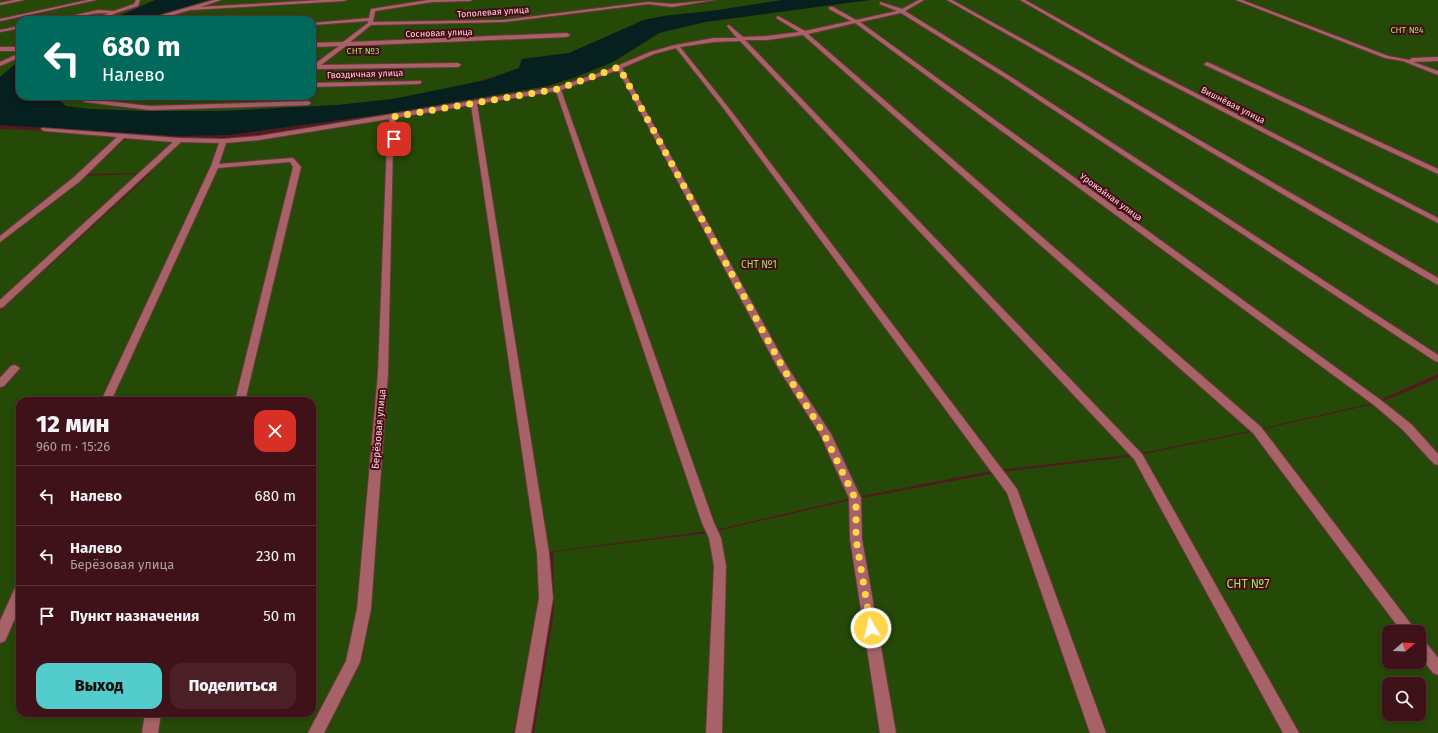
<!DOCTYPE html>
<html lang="ru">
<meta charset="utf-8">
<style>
:root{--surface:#3f1219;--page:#4a2026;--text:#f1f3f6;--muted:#ad9ea2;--line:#583238;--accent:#52cdcc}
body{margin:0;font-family:"Fira Sans",sans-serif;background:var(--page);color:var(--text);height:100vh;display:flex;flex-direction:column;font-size:15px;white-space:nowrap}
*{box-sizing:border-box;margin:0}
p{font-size:13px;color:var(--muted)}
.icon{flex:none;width:22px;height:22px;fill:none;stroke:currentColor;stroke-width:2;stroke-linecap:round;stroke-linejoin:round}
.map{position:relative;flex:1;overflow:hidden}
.drawer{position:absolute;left:16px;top:397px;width:300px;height:320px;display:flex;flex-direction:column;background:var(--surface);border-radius:12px;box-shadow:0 2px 6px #0003,0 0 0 1px var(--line)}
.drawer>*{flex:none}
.banner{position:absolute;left:16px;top:16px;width:300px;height:84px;border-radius:12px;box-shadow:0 2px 6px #0003,0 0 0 1px var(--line);background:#00695c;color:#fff;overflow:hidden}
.needle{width:26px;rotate:71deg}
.tools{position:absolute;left:1382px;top:625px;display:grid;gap:8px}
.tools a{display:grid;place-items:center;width:44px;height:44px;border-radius:8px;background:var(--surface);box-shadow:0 2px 6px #0003,0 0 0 1px var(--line);font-size:20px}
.pin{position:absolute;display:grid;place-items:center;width:34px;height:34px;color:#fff;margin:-17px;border-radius:8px;box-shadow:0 2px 6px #0006}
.me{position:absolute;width:44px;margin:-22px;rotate:351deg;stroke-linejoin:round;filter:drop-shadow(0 0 3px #0008)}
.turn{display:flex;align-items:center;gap:14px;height:84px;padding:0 20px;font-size:18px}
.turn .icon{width:52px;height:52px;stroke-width:2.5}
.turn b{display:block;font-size:28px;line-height:34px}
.round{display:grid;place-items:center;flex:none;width:42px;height:42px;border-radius:12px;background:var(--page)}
.summary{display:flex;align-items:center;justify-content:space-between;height:68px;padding:0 20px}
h1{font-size:24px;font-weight:800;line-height:30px}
.cta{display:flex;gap:8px;margin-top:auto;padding:8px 20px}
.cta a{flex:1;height:46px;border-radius:12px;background:var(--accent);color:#111;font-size:16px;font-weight:800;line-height:46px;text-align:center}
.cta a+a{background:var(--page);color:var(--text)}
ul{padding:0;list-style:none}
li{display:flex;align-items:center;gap:12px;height:60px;padding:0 20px;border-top:1px solid var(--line)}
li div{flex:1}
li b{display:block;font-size:15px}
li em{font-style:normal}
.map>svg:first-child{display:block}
.green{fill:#254907;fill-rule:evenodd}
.water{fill:#061f1f}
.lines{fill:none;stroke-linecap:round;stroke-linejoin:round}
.minor-casing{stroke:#6a373f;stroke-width:2}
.minor{fill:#a66267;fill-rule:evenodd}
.route{stroke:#ffd54a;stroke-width:7;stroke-dasharray:0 12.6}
.labels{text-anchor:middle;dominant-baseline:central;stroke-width:4;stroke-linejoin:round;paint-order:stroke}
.far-street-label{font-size:9px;fill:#fdd5d7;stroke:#480c18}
.far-park-label{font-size:9px;fill:#97e763;stroke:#480c18}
.park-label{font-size:10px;fill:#97e763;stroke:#480c18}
.street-label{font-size:10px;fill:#fdd5d7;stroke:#480c18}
.near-park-label{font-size:12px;fill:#97e763;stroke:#480c18}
</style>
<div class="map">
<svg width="1438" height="733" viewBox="0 0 1438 733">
<rect width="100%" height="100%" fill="#541821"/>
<path class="green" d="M0,0H155L110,20H20V60L0,77Z
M208,0H782L719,10L664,16L644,20L569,53L522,59L519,68C478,83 435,93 392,99C303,111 207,114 117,110C106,109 74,110 65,106C61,104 57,99 54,96H312V20H142Z
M869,0H1438V374L1373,403L1259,429L1137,454L991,471L857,497L715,530L541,553L543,599L513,733H0V311L151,173L88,174L125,139H240L547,86L573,78L613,62L659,33L705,22ZM20,401H312V713H20Z
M0,129L123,134L82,176L141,174L0,303Z
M1438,378V733H534L554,611L553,552L708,533L851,500L1001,472L1135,456L1255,431L1379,403ZM1389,632H1419V662H1389ZM1389,684H1419V714H1389Z"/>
<path class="water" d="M155,0H208L142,20H110Z
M782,0H869L705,22L659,33L613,62L573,78L547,86L384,114L228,135L177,136L0,125V77L20,60V96H54L66,106L90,109L140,111H220L337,105L393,99L486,80L519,68L522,59L569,53L644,20L664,16L719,10Z"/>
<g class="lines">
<g class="minor-casing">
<path id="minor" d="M14,0H24L0,5V3Z
M88,0H96L0,21V19Z
M136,0H140L138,6L116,13L102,20H96L108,13C89,12 72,20 53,20L98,10L114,11L134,4Z
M214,0H221L200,7L321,0H346L344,1L190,10L166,17L163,20H158L162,15Z
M428,0H472L470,1L432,2L375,11L373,22L503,20L648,2L672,4L714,0L672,7L648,4L503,22L371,25L350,42L567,33L570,35L567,37L346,46L321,65L458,63L461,65L458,67L317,69L312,72V66L339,46L312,47V43L343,42L368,23V21L312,25V23L369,18L371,9Z
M919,0H924L905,11L1011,77L1438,355V362L1435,361L1007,79L901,13L860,22L1382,401L1411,424L1438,454V465L1434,464L1403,430L1374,405L855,23L808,34L1261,427L1417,632H1402L1253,433L803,35L767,40H745L1142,454L1299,733H1283L1134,459L740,41L714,42L680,47L728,107L1017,489L1106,733H1090L1007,493L724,109L676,48L654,54L622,68L788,368L831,434L861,498L862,539L896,733H880L850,539L849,498L820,434L778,368L618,70L561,90L714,523L721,538L726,566L722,733H706L714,566L709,538L702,523L556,91L477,104L549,553L553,598L531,733H515L539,598L537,553L471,105L395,118L397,139L393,143L388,373L371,609L360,662L324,733H308L346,661L357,609L378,373L387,142L391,138L389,119L259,140L226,143L219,164L292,158L294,159L301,167L245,401H235L293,167L290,162L218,168L111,401H101L211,166L219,143L181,142L3,307L0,308V300L173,142L124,138L79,182L0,242V236L73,178L117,137L44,131L41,129L42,128L179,138L223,139L259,136L557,87L605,71L650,52L675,45L714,38H737L727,26L729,25L743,37L767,36L799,32L776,18L778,16L805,31L851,21L829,9V7H833L856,20L897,11L880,4V2L902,9Z
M947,0H952L1078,70L1438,278V285L1074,72Z
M1020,0H1025L1141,65L1438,218V223L1137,67Z
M1236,0H1242L1388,56L1409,60L1412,58L1438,57V61L1413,62L1438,71V75L1403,61L1385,58Z
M20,26V28L0,32V30Z
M0,47H20V51H0Z
M20,53V57L0,66V62Z
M1207,62L1438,169V174L1205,65L1204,64Z
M421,81V83L419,84L312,87V83Z
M87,99L150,106L308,101L311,103L308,105L150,110L85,102L84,101Z
M15,365L20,368L4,386L0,387V378L11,366Z
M20,587V607L5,641L0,643V621L15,588Z
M1419,638L1424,640L1438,658V675L1433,673L1419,655Z
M145,713H161L158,733H142Z"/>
</g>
<use href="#minor" class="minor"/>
</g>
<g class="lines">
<path class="route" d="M394,139L392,117L558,89L619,67L783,368L824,434L855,498L856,504V539L871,628"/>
</g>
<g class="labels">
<g class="far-street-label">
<text transform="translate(493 12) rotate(-4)">Тополевая улица</text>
<text transform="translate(439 33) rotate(-2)">Сосновая улица</text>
<text transform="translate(365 74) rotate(-2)">Гвоздичная улица</text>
<text transform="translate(1233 105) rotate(27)">Вишнёвая улица</text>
<text transform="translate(1111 197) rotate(36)">Урожайная улица</text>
</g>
<g class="far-park-label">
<text x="1407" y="30">СНТ №4</text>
<text x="363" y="51">СНТ №3</text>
</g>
<g class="park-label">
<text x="759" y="265">СНТ №1</text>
</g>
<g class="street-label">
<text transform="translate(379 429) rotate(-85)">Берёзовая улица</text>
</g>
<g class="near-park-label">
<text x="1248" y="584">СНТ №7</text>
</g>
</g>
</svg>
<div class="tools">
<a><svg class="needle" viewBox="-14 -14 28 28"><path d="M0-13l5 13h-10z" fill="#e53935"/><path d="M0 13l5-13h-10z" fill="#ad9ea2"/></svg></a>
<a><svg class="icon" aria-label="search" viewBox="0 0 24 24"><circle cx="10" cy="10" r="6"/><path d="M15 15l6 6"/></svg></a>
</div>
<div class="pin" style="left:394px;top:139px;background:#d93025"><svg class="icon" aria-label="arrive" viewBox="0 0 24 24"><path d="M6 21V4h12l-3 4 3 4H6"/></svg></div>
<svg class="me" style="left:871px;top:628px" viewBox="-20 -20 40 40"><circle r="17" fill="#ffd54a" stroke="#fff" stroke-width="3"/><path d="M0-11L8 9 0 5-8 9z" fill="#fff"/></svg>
<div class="banner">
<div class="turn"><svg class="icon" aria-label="left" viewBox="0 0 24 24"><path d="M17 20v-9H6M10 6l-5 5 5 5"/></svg><div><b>680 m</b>Налево</div></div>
</div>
<section class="drawer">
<div class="summary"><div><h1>12 мин</h1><p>960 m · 15:26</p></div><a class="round" style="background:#d93025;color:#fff"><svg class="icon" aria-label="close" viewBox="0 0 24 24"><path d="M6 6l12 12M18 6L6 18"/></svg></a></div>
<ul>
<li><svg class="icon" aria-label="left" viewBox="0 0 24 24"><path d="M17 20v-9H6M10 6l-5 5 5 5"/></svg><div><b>Налево</b></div><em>680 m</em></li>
<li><svg class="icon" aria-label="left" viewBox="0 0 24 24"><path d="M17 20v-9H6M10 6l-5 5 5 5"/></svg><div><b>Налево</b><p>Берёзовая улица</p></div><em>230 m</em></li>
<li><svg class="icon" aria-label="arrive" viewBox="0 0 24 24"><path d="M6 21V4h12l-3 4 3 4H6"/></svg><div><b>Пункт назначения</b></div><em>50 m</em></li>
</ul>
<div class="cta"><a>Выход</a><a>Поделиться</a></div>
</section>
</div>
